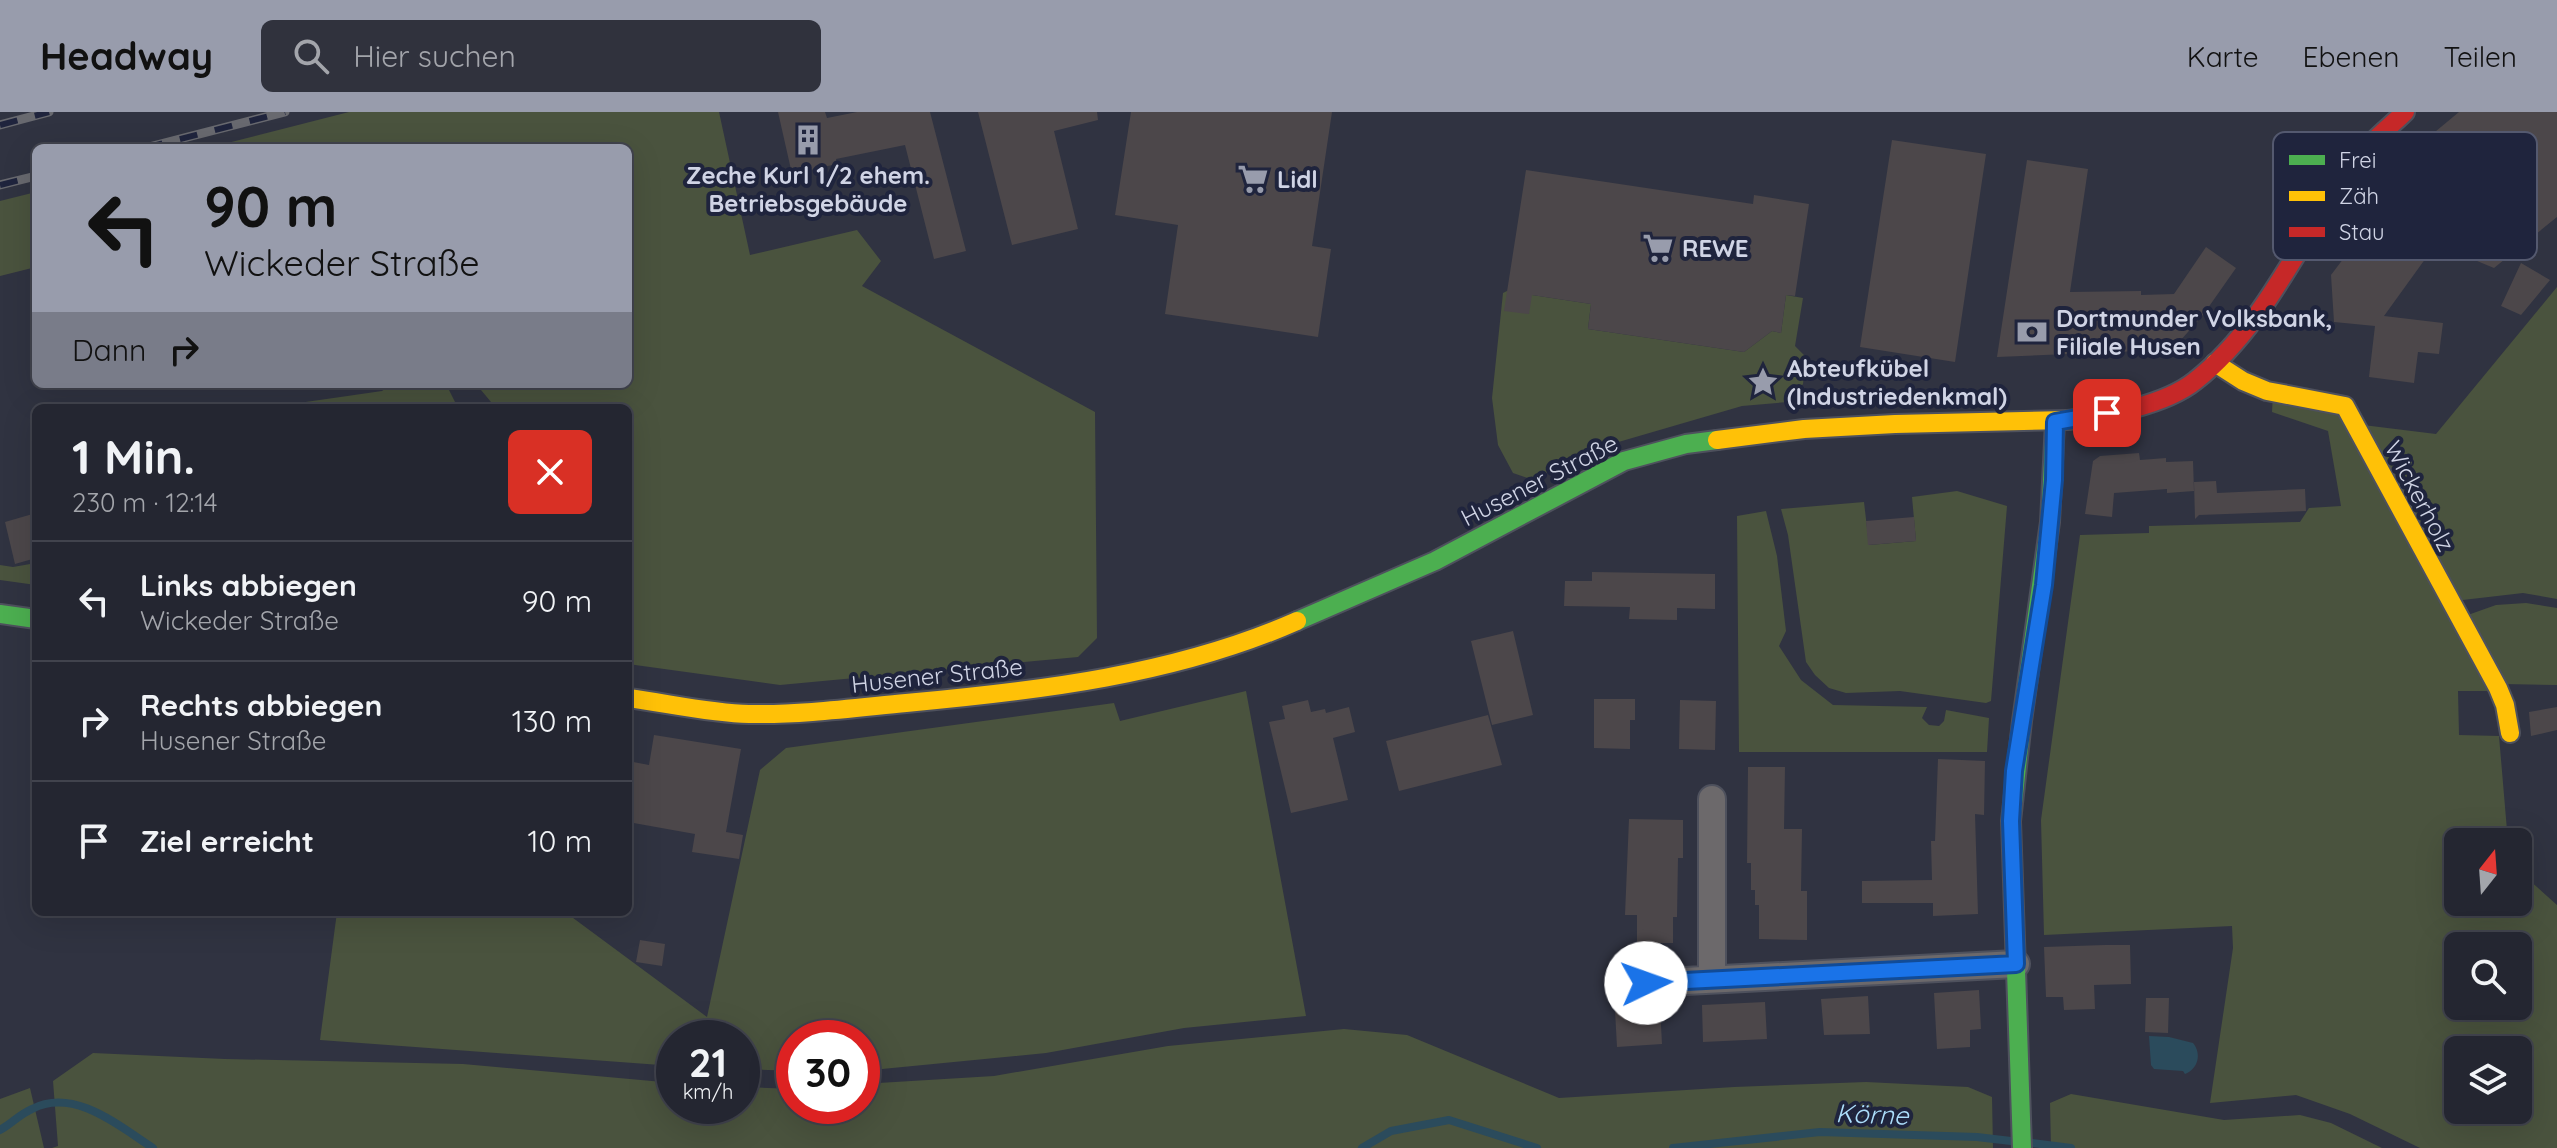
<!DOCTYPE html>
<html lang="de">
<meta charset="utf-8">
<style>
:root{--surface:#242631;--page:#30323d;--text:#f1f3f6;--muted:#a3a5ab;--line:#41434d;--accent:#989cac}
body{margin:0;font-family:Quicksand,sans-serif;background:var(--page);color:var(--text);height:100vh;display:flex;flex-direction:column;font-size:30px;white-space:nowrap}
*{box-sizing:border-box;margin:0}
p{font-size:26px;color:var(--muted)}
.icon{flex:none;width:44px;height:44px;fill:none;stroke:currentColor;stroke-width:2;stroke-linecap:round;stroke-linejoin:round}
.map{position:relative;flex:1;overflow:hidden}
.side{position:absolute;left:32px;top:292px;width:600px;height:512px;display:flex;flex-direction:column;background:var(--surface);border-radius:12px;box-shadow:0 8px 32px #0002,0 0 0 2px var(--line)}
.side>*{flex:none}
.banner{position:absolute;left:32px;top:32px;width:600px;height:244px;border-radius:12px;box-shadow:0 8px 32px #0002,0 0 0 2px var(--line);background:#989cac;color:#111;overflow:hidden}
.needle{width:52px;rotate:17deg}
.fabs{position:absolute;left:2444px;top:716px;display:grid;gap:16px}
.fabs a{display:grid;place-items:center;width:88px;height:88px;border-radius:12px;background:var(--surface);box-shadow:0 8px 32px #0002,0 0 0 2px var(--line);font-size:40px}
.speed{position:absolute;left:656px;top:908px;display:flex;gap:16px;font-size:40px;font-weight:700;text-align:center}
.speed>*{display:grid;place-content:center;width:104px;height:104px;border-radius:50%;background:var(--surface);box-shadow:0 8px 32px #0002,0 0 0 2px var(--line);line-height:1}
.speed small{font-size:20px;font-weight:400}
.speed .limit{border:12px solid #d22;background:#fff;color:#111}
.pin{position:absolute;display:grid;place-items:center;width:68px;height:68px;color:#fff;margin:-34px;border-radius:16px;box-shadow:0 4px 12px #0006}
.me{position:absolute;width:88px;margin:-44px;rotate:87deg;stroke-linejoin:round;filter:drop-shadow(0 0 6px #0008)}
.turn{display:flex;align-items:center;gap:28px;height:168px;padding:0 40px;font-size:36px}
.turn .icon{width:104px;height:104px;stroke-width:2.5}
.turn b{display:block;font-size:56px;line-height:68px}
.then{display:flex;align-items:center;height:76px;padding:0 40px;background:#0003;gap:16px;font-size:30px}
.round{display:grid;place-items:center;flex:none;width:84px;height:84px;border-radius:12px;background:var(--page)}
.overview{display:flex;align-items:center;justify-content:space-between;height:136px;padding:0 40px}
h1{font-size:48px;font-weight:700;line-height:60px}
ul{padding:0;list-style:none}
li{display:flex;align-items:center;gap:24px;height:120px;padding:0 40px;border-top:2px solid var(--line)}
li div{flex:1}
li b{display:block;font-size:30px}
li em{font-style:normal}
header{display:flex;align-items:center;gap:48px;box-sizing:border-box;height:112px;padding:0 40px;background:var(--accent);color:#111}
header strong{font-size:38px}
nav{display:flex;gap:44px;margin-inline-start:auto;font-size:28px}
.search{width:560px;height:72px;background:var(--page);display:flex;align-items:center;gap:20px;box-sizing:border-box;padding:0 28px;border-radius:12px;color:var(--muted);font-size:30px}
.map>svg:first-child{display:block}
.green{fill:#4a533e;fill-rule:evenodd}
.water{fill:#2b4b5c}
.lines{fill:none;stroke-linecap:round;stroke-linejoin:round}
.stream{stroke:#2b4b5c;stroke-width:8}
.building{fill:#4c474a}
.street-casing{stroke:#4e515d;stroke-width:30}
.fast-casing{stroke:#4e515d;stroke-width:22}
.slow-casing{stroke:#4e515d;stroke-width:22}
.jam-casing{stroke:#4e515d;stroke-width:22}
.street{stroke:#6c696b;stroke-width:26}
.fast{stroke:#4caf50;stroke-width:18}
.slow{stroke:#ffc107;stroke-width:18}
.jam{stroke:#c62828;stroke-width:18}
.rail-casing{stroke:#68696f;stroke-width:9}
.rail{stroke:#1f243d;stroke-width:6;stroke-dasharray:18;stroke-linecap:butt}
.route-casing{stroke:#114b97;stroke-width:20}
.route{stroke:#1a73e8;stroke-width:14}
.labels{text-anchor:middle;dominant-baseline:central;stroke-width:8;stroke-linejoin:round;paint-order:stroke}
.poi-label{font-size:24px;font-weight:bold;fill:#d0d4e5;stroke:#1f243d;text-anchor:start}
.street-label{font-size:24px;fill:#d0d4e5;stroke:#1f243d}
.water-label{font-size:26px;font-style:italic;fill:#acdefb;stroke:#1f243d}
.key{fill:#1f243d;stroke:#54596f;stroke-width:2}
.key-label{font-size:22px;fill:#d0d4e5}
</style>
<header>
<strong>Headway</strong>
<div class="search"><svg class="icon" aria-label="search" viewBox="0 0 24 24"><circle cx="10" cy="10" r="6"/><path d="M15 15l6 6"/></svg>Hier suchen</div>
<nav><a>Karte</a><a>Ebenen</a><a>Teilen</a></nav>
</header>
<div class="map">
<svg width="2557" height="1036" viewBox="0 0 2557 1036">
<rect width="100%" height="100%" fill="#303341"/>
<path class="green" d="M349,0H719L750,143L857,118L881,149L862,174L1095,300L1097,526L1078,545L780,573L628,552V296H496L476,272H628V36H208Z
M36,80V155L0,164V89Z
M2557,175V487L2523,481L2454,489L2363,313L2436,322Z
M1507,179L1591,192L1588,217L1744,240L1772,219L1781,221L1786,183L1803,186L1795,234L1806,245L1803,272L1788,290L1742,294L1591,338L1533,368L1513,361L1498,333L1492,286L1503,181Z
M391,272H446L458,296H264L382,279Z
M2273,282L2339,296L2491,579H2458L2459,623L2499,624L2508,730H2458V790H2518V758L2557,793V1036H2420L2350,1002L2296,983L2210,991L2233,836L2232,814L2044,823L2041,708L2080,423L2149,421V414L2300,410L2309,396L2341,394L2328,319L2272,300ZM2458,834H2518V894H2458ZM2458,938H2518V998H2458Z
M1957,379L2007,394L1991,589L1986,591L1900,579L1846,581L1829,576L1815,563L1806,550L1788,423L1781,397L1864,390L1869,433L1916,429L1912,385Z
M1766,399L1777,444L1786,519L1779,534L1801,568L1833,593L1927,595L1922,606L1929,613L1939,614L1944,609L1946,598L1989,606L1987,640H1739L1737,404Z
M36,451V473L0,468V453L13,455Z
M2526,491L2557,496V573L2503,572L2465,504L2496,493Z
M1246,579L1306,904L1184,916L1046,941L882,957L862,958V926H794V959L742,957V926H674V954L320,928L337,800H565L707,905L760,658L786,636L1114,591L1120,609Z
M1344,917L1407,923L1559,986L1734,975L1866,970L1968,975L1992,985L1993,1036H52L58,1034L53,969L93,941L225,947L463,952L674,971V994H742V975L794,977V994H862V972L994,964L1168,934Z
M30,976L44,1036H0V987Z
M2071,982L2224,1008L2300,1003L2331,1011L2382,1036H2051L2050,991Z"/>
<path class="water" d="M2149,924L2169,925L2193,931C2202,942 2198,957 2185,962L2183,959L2154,957L2151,953Z"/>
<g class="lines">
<path class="stream" d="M0,1018C11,1012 20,1002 32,997C74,975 119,1014 153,1036
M2032,1031L2071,1036
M1362,1036L1391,1019L1449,1008L1537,1036
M1673,1036L1820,1020L1977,1025L2011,1029"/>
</g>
<path class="building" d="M778,0H825L827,6L857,0H930L966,139L934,147L905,33L836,47L837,52L792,62Z
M978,0H1097L1098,8L1054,19L1078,117L1012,133Z
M1131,0H1332L1312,134L1331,137L1318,225L1165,202L1178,113L1115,103Z
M2459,0H2557V105L2494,156L2436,132L2384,204L2443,211L2439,242L2418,240L2414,271L2369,265L2375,214L2334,210L2331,163L2384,93L2372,80L2406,44Z
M1892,28L1986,42L1955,250L1860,235Z
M2027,48L2088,57L2070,180L2141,179V183L2174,182L2206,135L2236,156L2203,203L2180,229L2163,238L1997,245Z
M1526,58L1753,92L1754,83L1809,92L1795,184L1786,183L1781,221L1772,219L1744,240L1588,217L1591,192L1532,183L1529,202L1504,199Z
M2521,151L2550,168L2521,203L2501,194Z
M2139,341L2140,348L2166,346V350L2193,349L2194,379L2167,381V377L2114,381L2112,405L2085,402L2093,349L2100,344Z
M2216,369L2217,381L2305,377L2306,399L2199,403L2195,407L2194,370Z
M36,401V446L15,452L5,410Z
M1914,405L1916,429L1868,433L1866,409Z
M1592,460L1715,462V497L1677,496V508L1629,507L1630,495L1564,494L1565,469H1592Z
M1513,519L1533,603L1492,613L1471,529Z
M1594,587H1635V608H1630V637L1594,636Z
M1308,588L1311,600L1325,597L1326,601L1349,595L1355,620L1333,626L1348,688L1291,701L1269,610L1285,607L1282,594Z
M1680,588L1716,589L1715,638L1679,637Z
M2557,595V618L2531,624L2529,600Z
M1488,603L1502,653L1399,679L1386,629Z
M654,623L741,637L726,720L743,723L739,747L692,740L695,722L628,710V649L649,653Z
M1938,647L1985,649L1984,703L1975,702L1978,802L1933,804V791H1862V769L1932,768L1931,729H1935Z
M1748,655H1785L1784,717H1802L1801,779H1807V828L1759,827V793H1755V778H1751V751H1747Z
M1629,707L1683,708V746H1678L1677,805H1673V831H1637V803H1625Z
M640,828L665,832L662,854L636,850Z
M2105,833H2130L2131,872L2094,873L2095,897L2064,898L2063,885H2046L2044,835Z
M1979,878L1981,917L1970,918V935L1937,937L1934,881Z
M1868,884L1870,922L1824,923L1821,887Z
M2146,886H2169L2168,921L2145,920Z
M1765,890L1767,927L1703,930L1702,893Z
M1660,895L1662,932L1617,935L1615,898Z"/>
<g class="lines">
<g class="street-casing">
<path id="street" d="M1712,867V687
M1646,871L2016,852"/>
</g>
<g class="fast-casing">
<path id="fast" d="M0,502L36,507
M1297,509L1435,449L1624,349L1686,332L1717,328
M2022,1036L2011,709L2022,609L2050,410L2055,310"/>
</g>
<g class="slow-casing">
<path id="slow" d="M2215,251L2243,269L2267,279L2345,294L2498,576L2505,593L2510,621
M1717,328L1804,317L1895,312L2068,308
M628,586C667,591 709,601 749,602C801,603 854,596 906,591C1038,579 1175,563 1297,509"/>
</g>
<g class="jam-casing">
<path id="jam" d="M2068,308C2106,304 2165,293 2195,269C2270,210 2304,116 2361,43C2373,27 2391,14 2405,0"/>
</g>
<use href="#street" class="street"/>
<use href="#fast" class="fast"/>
<use href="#slow" class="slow"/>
<use href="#jam" class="jam"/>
<g class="rail-casing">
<path id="rail" d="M0,13L49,0
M145,36L285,0
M0,73L36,64"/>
</g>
<use href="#rail" class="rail"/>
</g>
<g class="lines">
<g class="route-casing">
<path id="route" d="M1646,871L2016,852L2011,709L2014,659L2044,473L2054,368L2055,310L2107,301"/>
</g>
<use href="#route" class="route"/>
</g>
<defs>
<g id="building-bare" transform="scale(2.4)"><path d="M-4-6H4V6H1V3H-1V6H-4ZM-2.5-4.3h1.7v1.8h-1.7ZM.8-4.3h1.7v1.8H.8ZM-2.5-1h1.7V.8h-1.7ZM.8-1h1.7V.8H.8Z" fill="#989cac" stroke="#1f243d" stroke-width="2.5" paint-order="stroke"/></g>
<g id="supermarket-bare" transform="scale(2.4)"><path d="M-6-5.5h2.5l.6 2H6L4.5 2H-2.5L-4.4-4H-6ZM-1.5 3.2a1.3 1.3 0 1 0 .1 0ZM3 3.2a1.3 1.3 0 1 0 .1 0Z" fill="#989cac" stroke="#1f243d" stroke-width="2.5" paint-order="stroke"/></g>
<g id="bank-bare" transform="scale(2.4)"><path d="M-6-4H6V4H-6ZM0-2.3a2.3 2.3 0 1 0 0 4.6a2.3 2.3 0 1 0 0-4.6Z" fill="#989cac" stroke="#1f243d" stroke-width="2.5" paint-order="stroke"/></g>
<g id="sight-bare" transform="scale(2.4)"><path d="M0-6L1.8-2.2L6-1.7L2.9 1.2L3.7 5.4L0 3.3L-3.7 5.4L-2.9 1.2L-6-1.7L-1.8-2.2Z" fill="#989cac" stroke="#1f243d" stroke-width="2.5" paint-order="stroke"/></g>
</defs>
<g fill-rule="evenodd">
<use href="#building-bare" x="808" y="28"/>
<use href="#supermarket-bare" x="1253" y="67"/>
<use href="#supermarket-bare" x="1658" y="136"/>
<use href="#bank-bare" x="2032" y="220"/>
<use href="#sight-bare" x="1763" y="270"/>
</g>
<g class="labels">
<g class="poi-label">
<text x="808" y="63" text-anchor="middle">Zeche Kurl 1/2 ehem.<tspan x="808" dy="28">Betriebsgebäude</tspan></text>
<text x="1277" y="67">Lidl</text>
<text x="1682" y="136">REWE</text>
<text x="2056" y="206">Dortmunder Volksbank,<tspan x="2056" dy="28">Filiale Husen</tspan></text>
<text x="1787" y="256">Abteufkübel<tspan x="1787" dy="28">(Industriedenkmal)</tspan></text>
</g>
<g class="street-label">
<text transform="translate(1539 368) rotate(-27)">Husener Straße</text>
<text transform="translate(2420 384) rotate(62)">Wickerholz</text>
<text transform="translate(937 563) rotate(-6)">Husener Straße</text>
</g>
<g class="water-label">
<text transform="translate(1872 1002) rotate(2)">Körne</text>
</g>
</g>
<rect x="2273" y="20" width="264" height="128" rx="12" class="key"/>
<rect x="2289" y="43" width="36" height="10" fill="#4caf50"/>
<rect x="2289" y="79" width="36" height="10" fill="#ffc107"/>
<rect x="2289" y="115" width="36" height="10" fill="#c62828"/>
<g class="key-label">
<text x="2339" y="56">Frei</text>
<text x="2339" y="92">Zäh</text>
<text x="2339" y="128">Stau</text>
</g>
</svg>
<div class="fabs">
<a><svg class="needle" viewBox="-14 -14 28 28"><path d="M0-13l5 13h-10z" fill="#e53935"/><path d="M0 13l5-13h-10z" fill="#a3a5ab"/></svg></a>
<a><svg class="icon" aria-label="search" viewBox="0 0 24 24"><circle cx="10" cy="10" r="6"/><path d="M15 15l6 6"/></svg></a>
<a><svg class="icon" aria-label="layers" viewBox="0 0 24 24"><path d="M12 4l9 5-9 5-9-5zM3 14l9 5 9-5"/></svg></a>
</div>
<div class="speed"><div>21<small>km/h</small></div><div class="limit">30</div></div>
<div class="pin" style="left:2107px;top:301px;background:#d93025"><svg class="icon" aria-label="arrive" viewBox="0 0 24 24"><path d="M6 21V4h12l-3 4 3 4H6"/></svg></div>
<svg class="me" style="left:1646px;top:871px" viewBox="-20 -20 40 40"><circle r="19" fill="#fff"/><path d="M0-13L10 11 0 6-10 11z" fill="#1a73e8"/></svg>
<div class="banner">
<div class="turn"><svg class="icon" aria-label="left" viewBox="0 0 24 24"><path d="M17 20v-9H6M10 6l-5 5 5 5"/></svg><div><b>90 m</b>Wickeder Straße</div></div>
<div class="then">Dann<svg class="icon" aria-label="right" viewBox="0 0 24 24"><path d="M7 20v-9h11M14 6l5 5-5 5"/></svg></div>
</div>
<section class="side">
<div class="overview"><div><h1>1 Min.</h1><p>230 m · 12:14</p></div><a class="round" style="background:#d93025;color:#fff"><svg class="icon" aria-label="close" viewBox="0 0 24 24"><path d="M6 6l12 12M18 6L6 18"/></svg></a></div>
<ul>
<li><svg class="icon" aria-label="left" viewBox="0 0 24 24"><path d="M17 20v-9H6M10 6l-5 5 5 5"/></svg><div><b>Links abbiegen</b><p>Wickeder Straße</p></div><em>90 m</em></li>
<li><svg class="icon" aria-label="right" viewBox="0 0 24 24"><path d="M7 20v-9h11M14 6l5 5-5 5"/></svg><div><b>Rechts abbiegen</b><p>Husener Straße</p></div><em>130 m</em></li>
<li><svg class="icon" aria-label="arrive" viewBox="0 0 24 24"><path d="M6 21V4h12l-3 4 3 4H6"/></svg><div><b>Ziel erreicht</b></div><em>10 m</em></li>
</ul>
</section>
</div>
